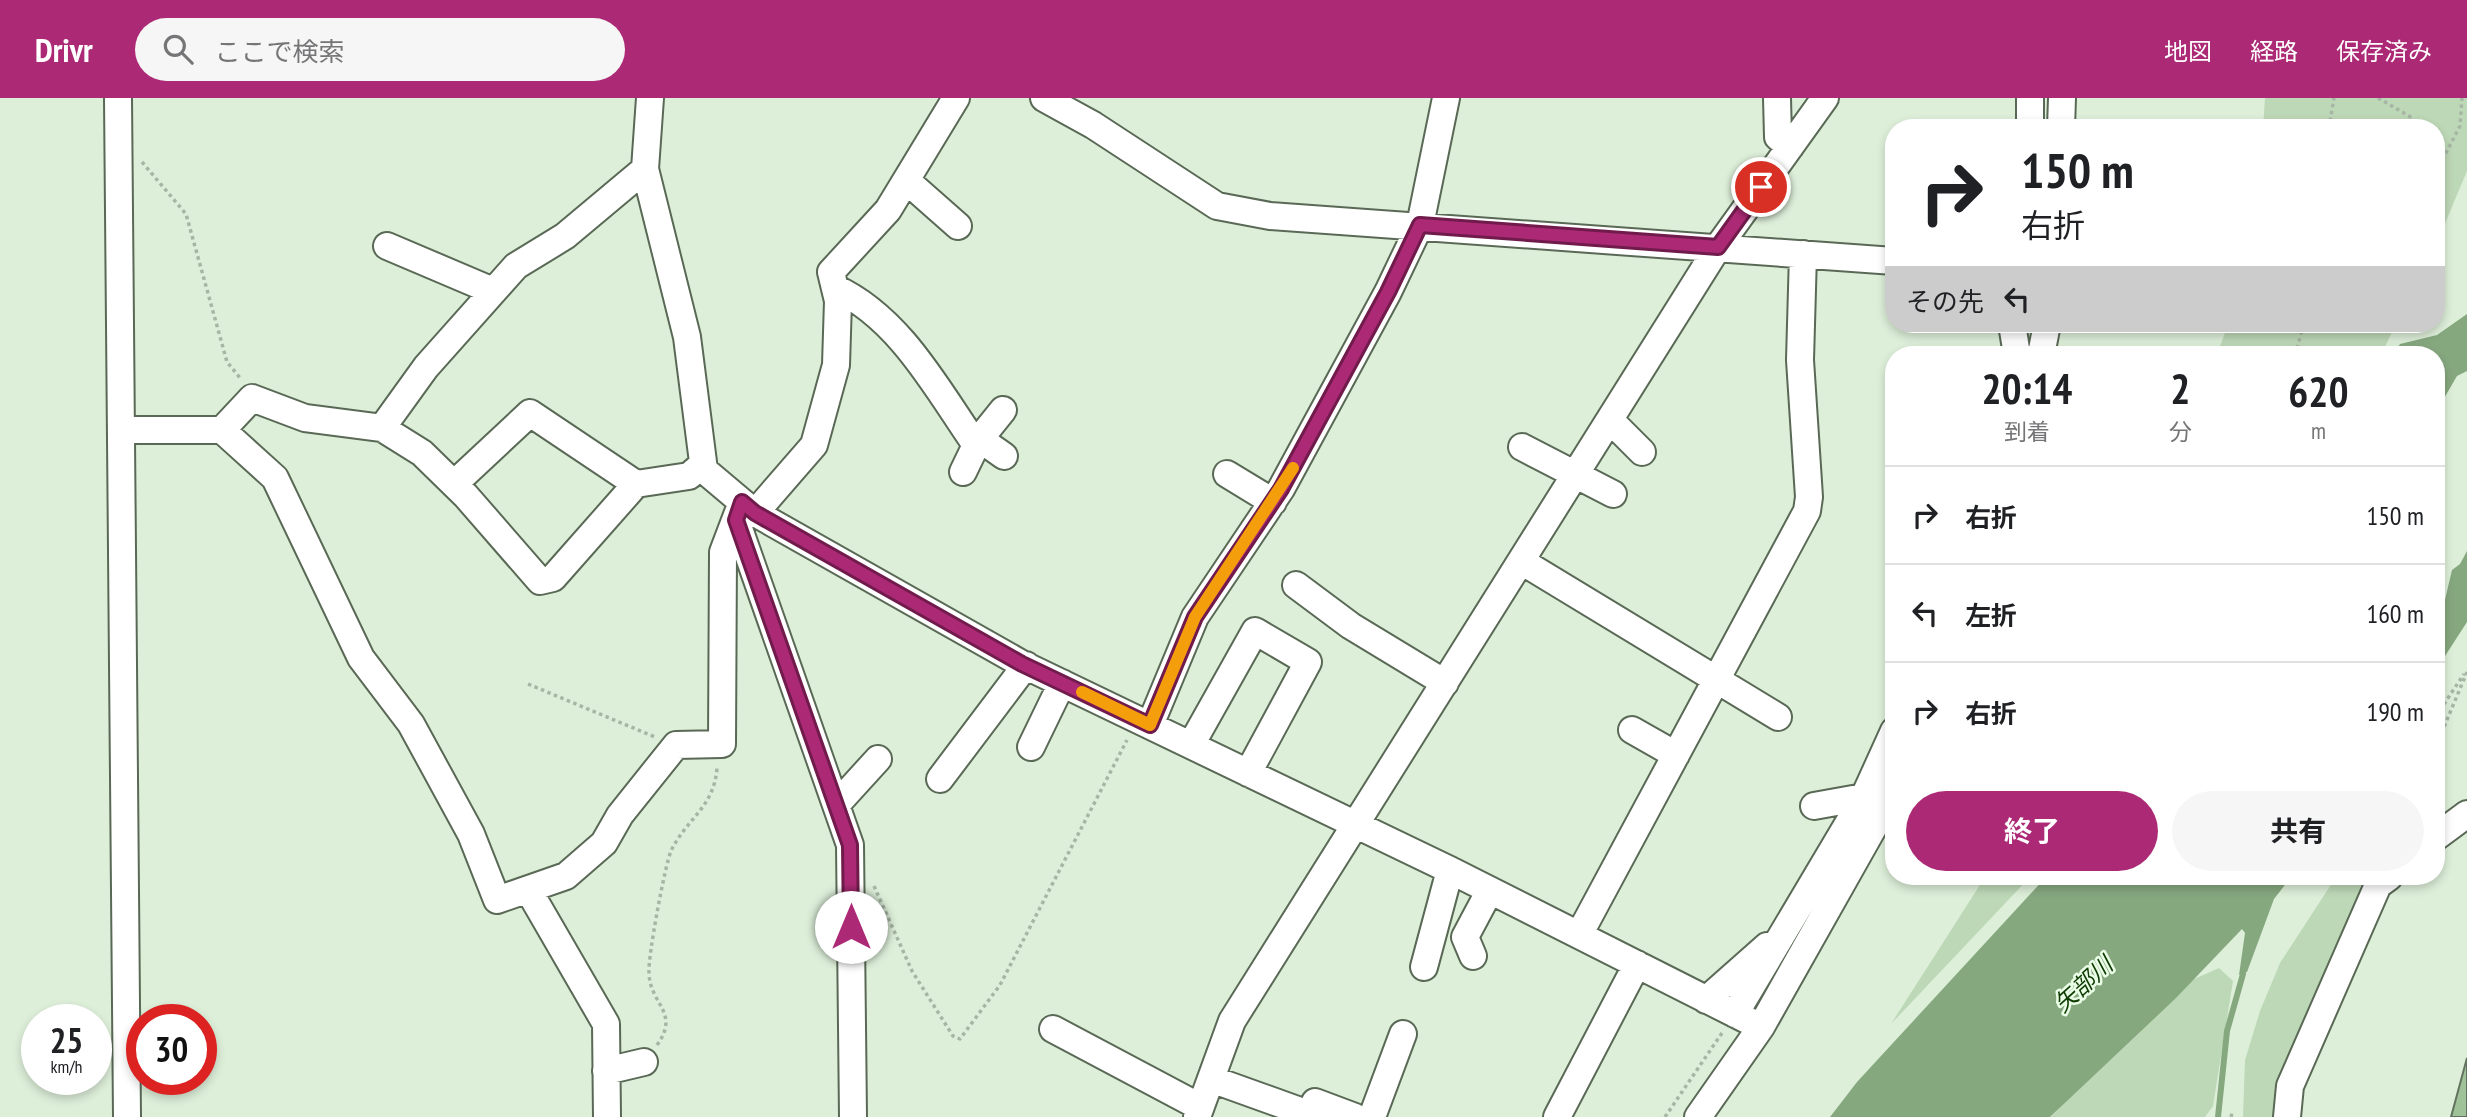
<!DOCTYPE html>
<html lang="ja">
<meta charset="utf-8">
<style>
:root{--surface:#fff;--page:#f6f6f6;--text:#202124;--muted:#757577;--line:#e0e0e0;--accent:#ac2a75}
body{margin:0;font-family:"PT Sans Narrow","Noto Sans JP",sans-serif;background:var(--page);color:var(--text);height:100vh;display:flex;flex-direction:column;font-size:26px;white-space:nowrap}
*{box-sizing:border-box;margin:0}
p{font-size:23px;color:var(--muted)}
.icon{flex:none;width:38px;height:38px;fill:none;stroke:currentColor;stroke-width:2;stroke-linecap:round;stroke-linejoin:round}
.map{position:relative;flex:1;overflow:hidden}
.panel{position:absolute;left:1885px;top:248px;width:560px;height:539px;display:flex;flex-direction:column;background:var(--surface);border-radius:28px;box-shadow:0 4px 10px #0003}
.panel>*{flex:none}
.banner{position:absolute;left:1885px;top:21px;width:560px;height:214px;border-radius:28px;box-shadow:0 4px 10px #0003;background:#fff;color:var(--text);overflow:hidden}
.speed{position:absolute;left:21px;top:906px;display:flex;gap:14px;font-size:35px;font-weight:700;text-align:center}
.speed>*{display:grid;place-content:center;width:91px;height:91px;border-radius:50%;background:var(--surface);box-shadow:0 4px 10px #0003;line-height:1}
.speed small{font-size:18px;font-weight:400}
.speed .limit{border:10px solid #d22;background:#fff;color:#111}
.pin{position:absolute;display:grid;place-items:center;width:60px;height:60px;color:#fff;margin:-30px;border:4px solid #fff;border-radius:50%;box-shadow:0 2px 7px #0007}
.me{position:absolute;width:77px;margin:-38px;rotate:0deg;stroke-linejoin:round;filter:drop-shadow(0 0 5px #0008)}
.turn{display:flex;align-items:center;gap:24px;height:147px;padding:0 21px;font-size:32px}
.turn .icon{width:91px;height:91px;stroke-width:2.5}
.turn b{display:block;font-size:49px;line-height:60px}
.then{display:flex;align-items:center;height:66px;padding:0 21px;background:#0003;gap:14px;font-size:26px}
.eta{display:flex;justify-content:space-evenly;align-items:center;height:119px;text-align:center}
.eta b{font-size:42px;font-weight:700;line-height:49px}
.cta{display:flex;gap:14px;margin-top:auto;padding:14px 21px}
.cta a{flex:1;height:80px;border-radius:42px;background:var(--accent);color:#fff;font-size:28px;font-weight:700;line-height:80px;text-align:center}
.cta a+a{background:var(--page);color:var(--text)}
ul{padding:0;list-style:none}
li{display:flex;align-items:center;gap:21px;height:98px;padding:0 21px;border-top:2px solid var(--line)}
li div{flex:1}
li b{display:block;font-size:26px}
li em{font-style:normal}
header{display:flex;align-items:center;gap:42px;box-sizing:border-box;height:98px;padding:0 35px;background:var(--accent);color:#fff}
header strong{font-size:33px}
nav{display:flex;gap:38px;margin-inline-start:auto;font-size:24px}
.search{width:490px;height:63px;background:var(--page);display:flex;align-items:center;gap:18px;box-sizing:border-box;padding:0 24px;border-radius:38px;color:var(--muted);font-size:26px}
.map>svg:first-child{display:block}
.green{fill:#bdd8b7}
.water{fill:#86a87f}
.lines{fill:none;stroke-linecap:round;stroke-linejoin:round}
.stream{stroke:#86a87f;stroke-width:6}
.building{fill:#a0c299;stroke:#62735f;stroke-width:2}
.minor-casing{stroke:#596955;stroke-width:30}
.path{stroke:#a7b6a4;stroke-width:3.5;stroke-dasharray:3.5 3.5;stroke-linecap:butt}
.minor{stroke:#fff;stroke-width:26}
.route-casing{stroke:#701b4c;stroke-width:18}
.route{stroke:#ac2a75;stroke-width:12}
.slow{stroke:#f59e0b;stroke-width:12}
.labels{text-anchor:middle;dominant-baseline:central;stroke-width:5;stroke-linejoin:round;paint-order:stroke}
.water-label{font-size:23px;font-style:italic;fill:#0d3c02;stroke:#eafde6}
</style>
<header>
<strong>Drivr</strong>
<div class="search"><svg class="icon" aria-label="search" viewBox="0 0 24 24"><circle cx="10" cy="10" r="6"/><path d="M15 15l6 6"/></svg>ここで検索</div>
<nav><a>地図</a><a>経路</a><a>保存済み</a></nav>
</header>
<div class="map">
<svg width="2467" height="1019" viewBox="0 0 2467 1019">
<rect width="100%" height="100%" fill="#ddefd9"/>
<path class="green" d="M2265,0H2467V73L2436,147V30H2263Z
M2228,226H2396L2381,257H2217Z
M1985,779H2030L1891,926Z
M2336,779H2367L2284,979L2278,1019H2243L2245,962L2260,913L2280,865Z
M2219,870L2233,883L2213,1008L2205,1019H2051L2176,889Z"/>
<path class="water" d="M2467,216V273L2457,278L2436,314V257H2393L2400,246L2437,237Z
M2467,453V524L2436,572V521L2444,506L2452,472L2460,466Z
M2046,779H2291L2274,801L2247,874L2239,877L2245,835L2242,831L2176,900L2050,1019H1830L1857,984Z"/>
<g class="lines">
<path class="stream" d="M2218,1019L2227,933L2243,876"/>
</g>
<path class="building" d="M2467,960V1019H2451Z"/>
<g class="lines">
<g class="minor-casing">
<path id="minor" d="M118,0L127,1019
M650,0L645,71L687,239L704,372L755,415L1022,566L1450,772L1761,929
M1044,0L1093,27L1217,108L1270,118L1894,163
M1777,0L1778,39L1790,49
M2030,0V30
M2061,30L2062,0
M907,83L958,128
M387,148L493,193
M835,190C900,220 937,291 976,347
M2012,226L2017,257
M2041,257L2047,226
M1610,322L1642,354
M382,330L422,355L466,398L540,483L553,480L636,386
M122,332H222L275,380L361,560L411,626L471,736L497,802L566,778L604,745L620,717L676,647L722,646L723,454L742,404
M222,332L252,300L305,320L382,330L426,269L516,168L565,138L645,71
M980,341L1004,358
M1522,349L1613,396
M963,374L978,343L1003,312
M1227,376L1273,404
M454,386L530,315L636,386L689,378L703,366
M755,415L814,347L836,267L838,203L831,174L888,112L956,0
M736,422L850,747L853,1019
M1521,463L1778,619
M1296,487L1351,528L1445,585
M1150,627L1195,519L1281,391L1388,194L1420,127L1446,0
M1632,632L1676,657
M1191,647L1255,533L1308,564L1248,675
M1031,649L1062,585
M940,681L1026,567
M837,706L878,661
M1814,708L1864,699L1894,633
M2436,739L2467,716
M529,793L606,926L607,1019
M1579,837L1807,413L1809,399L1800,262L1803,156
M1473,858L1465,839L1490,792
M1424,869L1450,772
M1706,902L1767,848
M1735,916L1864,699L1894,661
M1053,931L1200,1009
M606,973L644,964
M1211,981L1317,1019
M1315,1004L1355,1019
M1197,1019L1232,923L1718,149L1825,0
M1372,1019L1403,936
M1557,1019L1637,866
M1698,1019L1761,929L1894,693
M2287,1019L2290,988L2378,787L2389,779"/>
</g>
<path class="path" d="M2378,0L2414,21L2418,30
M2329,30L2334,0
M142,64L186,116L227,264L241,281
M2436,74L2460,28L2462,0
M2295,257L2304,226
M528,586L655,639
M2436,618L2464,576
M2436,648L2467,574
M874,788L912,873L953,938L960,941L1000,887L1127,642
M657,947C681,914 649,906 649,874C648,858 665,767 671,753C686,721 714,710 717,670
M1665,1019L1722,935
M2231,1019L2232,1015"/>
<use href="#minor" class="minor"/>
</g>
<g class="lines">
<g class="route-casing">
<path id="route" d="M851,829L850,747L736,422L742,404L755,415L1022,566L1150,627L1195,519L1281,391L1388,194L1420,127L1718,149L1761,89"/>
</g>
<use href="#route" class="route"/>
<path class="slow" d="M1082,594L1150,627L1195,519L1293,370"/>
</g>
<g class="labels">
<g class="water-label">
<text transform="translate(2083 886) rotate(-42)">矢部川</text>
</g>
</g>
</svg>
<div class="speed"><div>25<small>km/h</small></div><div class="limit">30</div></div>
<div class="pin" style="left:1761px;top:89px;background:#d93025"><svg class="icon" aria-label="arrive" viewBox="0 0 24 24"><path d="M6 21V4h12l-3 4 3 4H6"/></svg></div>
<svg class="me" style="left:851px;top:829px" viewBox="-20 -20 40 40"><circle r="19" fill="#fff"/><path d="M0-13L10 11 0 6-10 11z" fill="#ac2a75"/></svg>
<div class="banner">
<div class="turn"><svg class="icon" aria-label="right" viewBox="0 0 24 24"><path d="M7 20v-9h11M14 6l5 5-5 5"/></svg><div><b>150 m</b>右折</div></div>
<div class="then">その先<svg class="icon" aria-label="left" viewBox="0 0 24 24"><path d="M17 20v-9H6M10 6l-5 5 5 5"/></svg></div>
</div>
<section class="panel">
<div class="eta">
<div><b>20:14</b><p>到着</p></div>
<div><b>2</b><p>分</p></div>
<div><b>620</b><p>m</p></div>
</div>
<ul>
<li><svg class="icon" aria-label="right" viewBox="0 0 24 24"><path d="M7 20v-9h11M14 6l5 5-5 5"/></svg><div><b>右折</b></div><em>150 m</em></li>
<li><svg class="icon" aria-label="left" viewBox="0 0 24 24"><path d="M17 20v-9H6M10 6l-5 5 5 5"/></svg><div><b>左折</b></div><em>160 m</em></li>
<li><svg class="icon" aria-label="right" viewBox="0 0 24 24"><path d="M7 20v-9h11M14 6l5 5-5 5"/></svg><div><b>右折</b></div><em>190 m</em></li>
</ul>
<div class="cta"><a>終了</a><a>共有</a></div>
</section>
</div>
